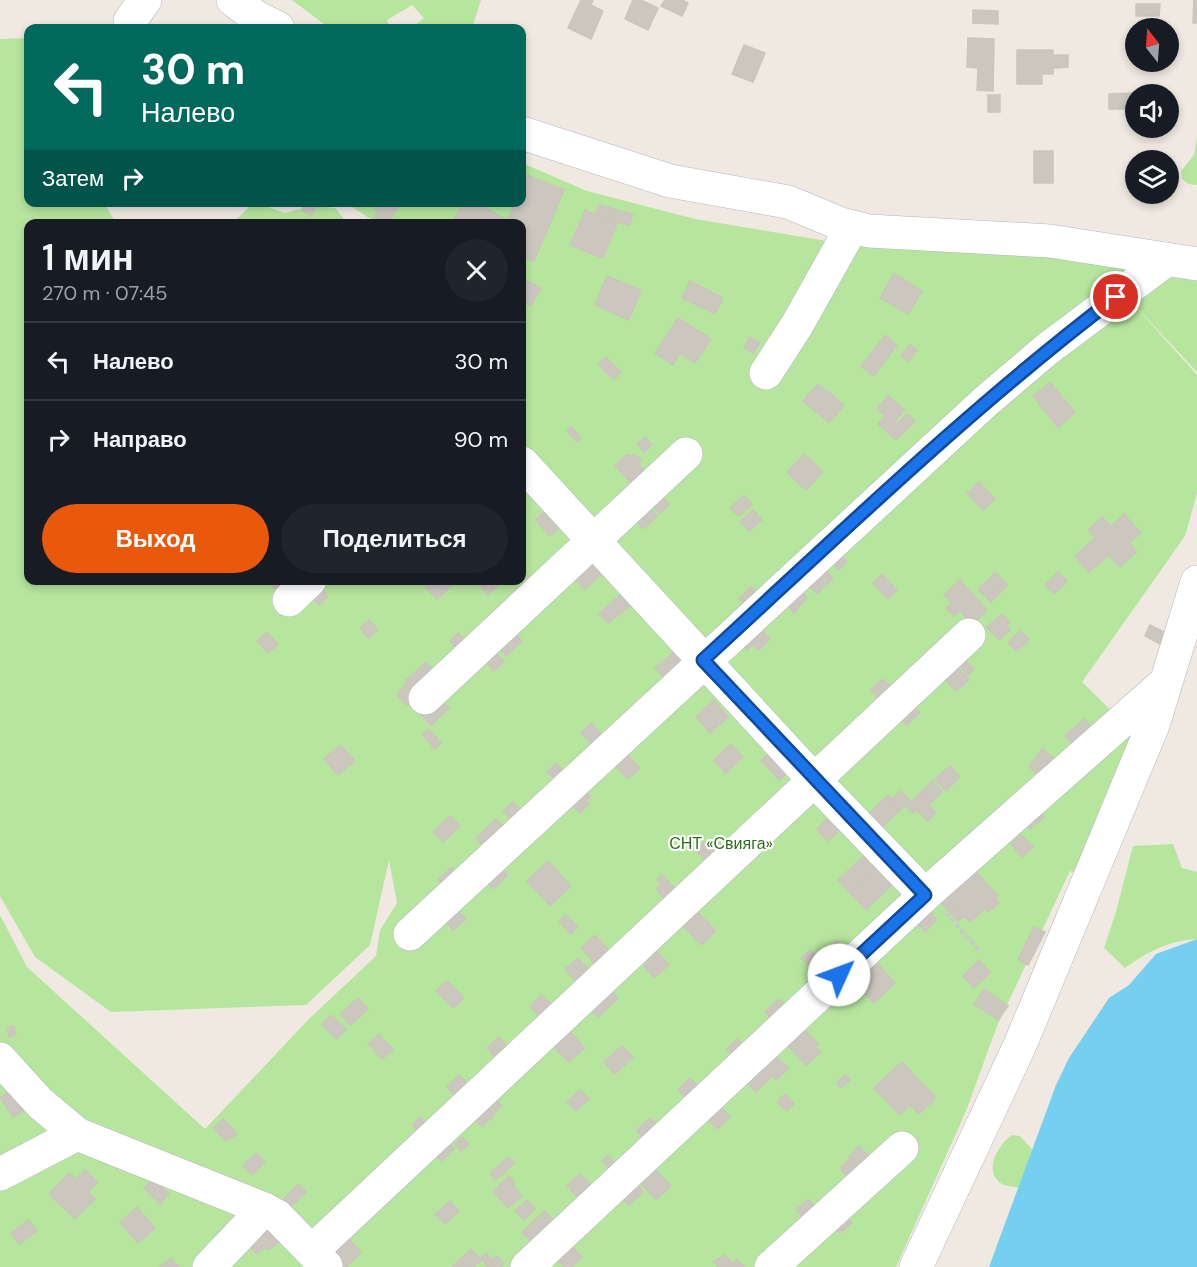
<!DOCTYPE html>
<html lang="ru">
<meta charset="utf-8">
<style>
:root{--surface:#171b24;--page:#20242c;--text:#f1f3f6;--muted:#9ea1a6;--line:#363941;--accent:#ea580c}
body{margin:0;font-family:"DM Sans",sans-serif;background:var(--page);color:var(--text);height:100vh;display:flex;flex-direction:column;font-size:22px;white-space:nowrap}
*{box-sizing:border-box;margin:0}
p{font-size:20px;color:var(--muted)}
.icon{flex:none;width:33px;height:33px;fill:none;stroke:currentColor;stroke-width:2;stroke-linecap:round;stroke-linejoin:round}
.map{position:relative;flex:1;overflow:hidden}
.sheet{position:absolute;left:24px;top:219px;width:502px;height:366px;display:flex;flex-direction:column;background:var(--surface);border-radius:12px;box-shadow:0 3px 9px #0003}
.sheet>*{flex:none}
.hud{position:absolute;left:24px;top:24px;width:502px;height:183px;border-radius:12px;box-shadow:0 3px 9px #0003;background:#00695c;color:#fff;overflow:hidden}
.needle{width:39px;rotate:343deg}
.fabs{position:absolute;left:1125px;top:18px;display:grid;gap:12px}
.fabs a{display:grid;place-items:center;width:54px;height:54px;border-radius:50%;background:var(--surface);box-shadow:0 3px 9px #0003;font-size:30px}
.pin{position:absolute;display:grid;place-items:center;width:51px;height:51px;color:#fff;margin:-26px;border:3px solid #fff;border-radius:50%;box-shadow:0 2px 6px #0007}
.me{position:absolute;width:66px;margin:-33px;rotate:47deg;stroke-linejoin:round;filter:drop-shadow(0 0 4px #0008)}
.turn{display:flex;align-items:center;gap:21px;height:126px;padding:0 18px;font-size:27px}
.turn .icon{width:78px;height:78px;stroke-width:2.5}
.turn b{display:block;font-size:42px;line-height:51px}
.then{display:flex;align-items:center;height:57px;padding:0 18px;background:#0003;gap:12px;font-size:22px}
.round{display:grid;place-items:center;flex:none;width:63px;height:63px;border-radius:32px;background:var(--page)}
.summary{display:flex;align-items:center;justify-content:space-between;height:102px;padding:0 18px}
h1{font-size:36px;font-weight:600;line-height:45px}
.button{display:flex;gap:12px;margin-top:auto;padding:12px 18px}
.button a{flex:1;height:69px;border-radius:36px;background:var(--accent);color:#fff;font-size:24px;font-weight:600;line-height:69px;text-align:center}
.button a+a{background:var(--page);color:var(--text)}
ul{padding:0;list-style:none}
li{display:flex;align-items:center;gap:18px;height:78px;padding:0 18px;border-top:2px solid var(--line)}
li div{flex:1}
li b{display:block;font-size:22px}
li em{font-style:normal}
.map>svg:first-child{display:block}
.green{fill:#b6e59e}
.water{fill:#75cff0}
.building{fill:#cbc7bf;stroke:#cbc5ba;stroke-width:1.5}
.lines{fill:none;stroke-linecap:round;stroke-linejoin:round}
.minor-casing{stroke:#b4b7c1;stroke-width:34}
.path{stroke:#c9c9c9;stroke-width:4;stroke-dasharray:4.5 3;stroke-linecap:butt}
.minor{stroke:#fff;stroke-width:33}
.route-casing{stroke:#114b97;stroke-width:15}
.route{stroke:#1a73e8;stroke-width:10}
.labels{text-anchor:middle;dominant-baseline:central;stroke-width:4.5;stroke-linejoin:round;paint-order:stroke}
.park-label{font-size:16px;fill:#2c6e1b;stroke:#fff}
</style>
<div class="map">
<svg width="1197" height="1267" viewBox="0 0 1197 1267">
<rect width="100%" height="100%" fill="#efe9e1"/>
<path class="green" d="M292,0H481L472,28H411L424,18L412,5L387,20L390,28H329Z
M28,38V202L104,203L116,223L28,224V580H522V224L377,223L346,203L522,202V163L587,191L695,219L833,242L957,243L1121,266C1140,284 1173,276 1197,274V372L1128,298L1197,375V493L1185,536L1082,682L1139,738L1081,876L1070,871L997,1026L966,1111L896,1267H0V915L27,967L205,1129L309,1019L376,956L380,930L397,903L389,860L370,945L306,1005L111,1012L35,957L0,896V39Z
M1197,137V185L1188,184L1182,179L1181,171L1194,155Z
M254,202L285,213L312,206L335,208L347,223L238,224L237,219Z
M1173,844L1182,868L1197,872V939C1168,941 1148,951 1125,968L1104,948L1116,912L1133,846Z
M1012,1135L1020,1136L1040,1158L1028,1187C1019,1187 1006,1188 999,1182C984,1168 999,1144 1012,1135Z"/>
<path class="water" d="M1197,939V1267H989L1056,1085L1069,1058L1109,998L1129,985L1156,954Z"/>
<path class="building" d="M581,0H593L591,5L603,11L591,39L568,28Z
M633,0H641L658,8L648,30L625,19Z
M665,0H682L688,3L682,16L661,6Z
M1194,0H1197V23H1193Z
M1136,4H1160L1159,16H1136Z
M973,10L998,11V24L973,23Z
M968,38L994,39L993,91L977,90L978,68L967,67Z
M744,45L765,53L753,82L732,74Z
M1017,50H1053V55H1068V67L1053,68V74H1042V84H1017Z
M1132,93V109H1109V94Z
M988,95H1000V112H988Z
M1034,151H1053V183H1034Z
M527,175L564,190L534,261L522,256V224H506L515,202H522V186Z
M306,202H319L311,216L302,210Z
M366,202H384L379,211Z
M384,202H401L388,224L375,217Z
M463,202H475L507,220L505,224H452Z
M599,205L611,208L608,219L595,214Z
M611,208L633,215L629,225L608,219Z
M585,210L617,223L603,258L570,245Z
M894,274L922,291L908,314L880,298Z
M607,276L641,290L629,320L595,305Z
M527,281L541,288L531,306L522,301V290Z
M690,281L723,298L715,314L682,298Z
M678,318L711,339L695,363L680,353L673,365L655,353Z
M885,335L897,345L874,376L861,366Z
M750,337L760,343L753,353L744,347Z
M910,344L917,350L908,361L901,356Z
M606,357L621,372L614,380L598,364Z
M1050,382L1075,413L1058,427L1033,396Z
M818,384L844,405L829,423L803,401Z
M888,396L905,410L893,423L877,409Z
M907,414L915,421L896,440L878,424L885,416L896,425Z
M571,427L581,438L577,442L567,431Z
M645,437L652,445L644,452L637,444Z
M628,454L631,456L634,454L641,460L638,464L644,470L631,483L615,466Z
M804,454L823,472L806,490L800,485L811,473L798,461Z
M798,461L811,473L800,485L787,472Z
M979,482L995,499L983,510L967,493Z
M658,492L669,505L660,513L648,501Z
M744,495L752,504L739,516L730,508Z
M645,503L657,516L643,529L631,516Z
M548,509L562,525L550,536L535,520Z
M753,510L762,520L749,531L740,522Z
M1124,514L1141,533L1129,543L1137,552L1120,567L1109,555L1089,572L1075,556L1095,538L1088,530L1102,517L1111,526Z
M837,552L847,562L839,570L829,560Z
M591,558L604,572L585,589L572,576Z
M819,564L833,579L817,594L803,579Z
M995,572L1008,585L1001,592L989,579Z
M1058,572L1068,581L1054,594L1045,585Z
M882,574L897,590L888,599L873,583Z
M989,579L1001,592L991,602L978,590Z
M287,580L282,598L269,581Z
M432,580H457L437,599L425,587Z
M485,580H504L488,595L479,585Z
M960,580L987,610L972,624L960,611L954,616L946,608L952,603L944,595Z
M317,584L328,596L319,605L308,593Z
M751,587L760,597L748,608L739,598Z
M624,591L635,602L608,623L599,614Z
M801,592L807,597L794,613L781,599Z
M1002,614L1010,622L1006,625L1010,630L999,640L987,627Z
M369,620L378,630L368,638L360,628Z
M754,622L770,639L759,650L753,644L747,650L735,638Z
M1150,625L1168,634L1162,645L1145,636Z
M510,628L522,641L506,656L494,643Z
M1020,631L1029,639L1017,651L1008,643Z
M267,632L278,644L268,653L257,641Z
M458,633L470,644L461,653L450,641Z
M490,647L504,661L494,671L480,657Z
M674,652L685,664L665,678L655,668Z
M960,655L974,669L968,675L954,660Z
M426,662L439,676L419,694L406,680Z
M953,663L969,680L956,691L940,674Z
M883,679L896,693L884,704L871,690Z
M406,683L418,695L407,705L397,695Z
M438,697L449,708L431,725L420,714Z
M713,700L728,717L710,733L696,717Z
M909,701L920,713L906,725L895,713Z
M1084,719L1096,732L1077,749L1065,736Z
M591,723L604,737L594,746L581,733Z
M428,729L441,743L435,749L422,734Z
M731,744L743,757L726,773L714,760Z
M340,745L355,761L338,775L324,759Z
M621,748L640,768L628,779L609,759Z
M1042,749L1055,759L1042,776L1029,767Z
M772,751L790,771L779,780L761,760Z
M556,763L565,774L557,782L547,772Z
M950,766L960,777L946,791L935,779Z
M932,781L942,792L930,804L920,793Z
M580,785L591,797L586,801L589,804L580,813L570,803Z
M901,791L910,801L899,811L886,798L888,795L892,799Z
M919,794L936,813L927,821L917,810L913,813L906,806Z
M885,798L898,812L877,832L864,818Z
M513,802L522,812L513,821L503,811Z
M1035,807L1044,817L1030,829L1022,821Z
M450,816L460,826L443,842L433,832Z
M496,819L509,832L489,851L476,838Z
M827,819L839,831L828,841L817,829Z
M1021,835L1033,847L1022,857L1011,844Z
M706,841L718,854L707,863L696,850Z
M866,854L878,867L858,885L874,902L866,910L838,880Z
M548,861L571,886L550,906L527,881Z
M498,865L508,875L493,889L484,878Z
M452,867L460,876L446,889L438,880Z
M878,867L894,883L874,902L858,885Z
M976,872L998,896L995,898L999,903L988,912L985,908L970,922L948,898Z
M662,875L675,889L665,899L656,889L661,885L657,880Z
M945,888L951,895L948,898L965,916L958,921L936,897Z
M691,905L716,931L701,945L676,919Z
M453,906L466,919L453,930L441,917Z
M926,908L937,920L925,932L914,919Z
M566,915L578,927L571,934L559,922Z
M1034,927L1045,932L1028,965L1018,960Z
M595,935L613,955L598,968L581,948Z
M837,941L849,954L839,963L828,951Z
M651,945L669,965L654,978L644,966L648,962L641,954Z
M810,950L816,956L807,964L801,958Z
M578,958L590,971L578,983L565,969Z
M817,960L829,973L819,982L809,971L812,968L810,965Z
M979,960L990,973L974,988L963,976Z
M876,962L895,983L874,1003L854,982Z
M447,981L464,998L453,1008L436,991Z
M843,984L855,997L846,1005L834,993Z
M606,985L618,998L598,1017L586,1004Z
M984,989L1008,1006L998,1020L974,1004Z
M542,995L554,1008L542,1019L530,1006Z
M358,998L368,1009L351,1025L340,1014Z
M779,999L789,1008L774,1022L765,1012Z
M331,1015L346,1030L336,1039L322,1024Z
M563,1024L585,1048L569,1062L547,1039Z
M14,1026L16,1035L9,1037L7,1028Z
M804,1029L818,1044L815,1046L821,1052L806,1065L787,1045Z
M379,1034L393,1050L382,1059L368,1043Z
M499,1037L511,1051L499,1062L487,1048Z
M737,1039L747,1049L736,1059L727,1049Z
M622,1046L633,1057L615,1074L604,1062Z
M770,1052L789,1068L776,1080L758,1062Z
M902,1062L936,1098L919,1114L910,1105L900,1115L874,1088Z
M758,1063L771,1077L756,1092L743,1078Z
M459,1075L472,1089L459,1100L447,1087Z
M845,1075L850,1080L841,1088L836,1083Z
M690,1078L703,1092L690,1103L678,1090Z
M11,1089L25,1110L13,1117L0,1098Z
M580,1090L589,1099L576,1111L567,1102Z
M785,1094L794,1104L787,1111L777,1102Z
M491,1095L502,1106L496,1111L485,1100Z
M484,1102L495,1114L482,1127L471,1115Z
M716,1102L730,1117L717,1129L703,1114Z
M420,1117L431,1128L423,1136L412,1125Z
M650,1118L662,1129L648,1142L636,1131Z
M223,1119L237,1134L226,1141L213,1128Z
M443,1137L454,1149L442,1161L430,1149Z
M462,1137L469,1144L461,1151L455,1144Z
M859,1146L874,1161L863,1171L849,1156Z
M256,1153L265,1162L252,1175L243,1166Z
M608,1156L618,1166L612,1172L602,1161Z
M508,1157L514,1163L496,1180L490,1174Z
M850,1159L862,1172L852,1182L840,1168Z
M652,1166L671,1186L656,1200L638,1180Z
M85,1170L98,1182L88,1192L95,1199L75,1219L49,1194L69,1173L76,1179Z
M580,1174L598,1193L585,1205L567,1186Z
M509,1176L515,1183L513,1186L522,1196L508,1208L493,1192Z
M153,1179L169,1194L160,1204L144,1188Z
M635,1183L643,1192L629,1205L621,1196Z
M298,1184L306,1192L287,1210L280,1203Z
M808,1199L819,1211L808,1222L796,1210Z
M527,1200L535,1209L524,1220L515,1211Z
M450,1201L459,1211L445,1224L435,1214Z
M137,1207L155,1228L138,1243L120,1222Z
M545,1211L560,1227L534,1244L522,1232Z
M842,1213L852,1223L840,1233L831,1223Z
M29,1220L37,1231L19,1244L11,1233Z
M268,1226L281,1239L269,1250L266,1247L257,1254L248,1244Z
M349,1239L361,1253L346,1267L334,1253Z
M572,1247L582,1257L572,1267H564L558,1261Z
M471,1249L481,1261L474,1267H452Z
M486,1253L493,1260L487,1265L481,1258Z
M725,1255L732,1263L728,1267H718L713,1262Z
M497,1256L504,1264L501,1267H485Z
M171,1258L179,1267H160Z
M737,1259L744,1267H729Z"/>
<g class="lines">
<g class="minor-casing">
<path id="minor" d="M233,0L256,17L278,28
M130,21L145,0
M522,133L670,181L788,202L841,224L869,231L1050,241L1197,264
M766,373L797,325L852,227
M522,463L814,780L925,895
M289,600L310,580
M425,698L686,454
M410,934L985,402L1046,350L1166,260
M0,1059L40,1103L77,1134L264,1209L277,1216L326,1266
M0,1174L77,1134
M312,1251L969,635
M209,1267L264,1209
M527,1267L925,895L1166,682
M771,1267L902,1148
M916,1267L1020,1045L1153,725L1197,582"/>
</g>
<path class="path" d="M946,913L981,953"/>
<use href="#minor" class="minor"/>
</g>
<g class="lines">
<g class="route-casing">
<path id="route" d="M839,975L925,895L703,660C838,536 970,408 1116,297"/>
</g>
<use href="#route" class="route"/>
</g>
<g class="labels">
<g class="park-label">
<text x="721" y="843">СНТ «Свияга»</text>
</g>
</g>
</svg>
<div class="fabs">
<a><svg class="needle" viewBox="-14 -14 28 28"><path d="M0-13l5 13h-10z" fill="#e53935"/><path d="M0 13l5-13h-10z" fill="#9ea1a6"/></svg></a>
<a><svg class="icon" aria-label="sound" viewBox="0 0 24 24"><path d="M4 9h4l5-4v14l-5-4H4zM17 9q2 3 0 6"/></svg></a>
<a><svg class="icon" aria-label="layers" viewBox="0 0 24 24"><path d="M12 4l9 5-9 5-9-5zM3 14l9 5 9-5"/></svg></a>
</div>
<div class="pin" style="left:1116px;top:297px;background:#d93025"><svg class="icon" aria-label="arrive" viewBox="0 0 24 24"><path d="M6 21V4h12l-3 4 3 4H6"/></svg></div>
<svg class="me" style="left:839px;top:975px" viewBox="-20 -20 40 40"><circle r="19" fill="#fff"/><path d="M0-13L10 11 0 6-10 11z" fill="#1a73e8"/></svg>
<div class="hud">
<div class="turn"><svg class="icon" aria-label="left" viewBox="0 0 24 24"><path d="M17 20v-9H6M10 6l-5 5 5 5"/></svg><div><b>30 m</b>Налево</div></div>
<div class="then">Затем<svg class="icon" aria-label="right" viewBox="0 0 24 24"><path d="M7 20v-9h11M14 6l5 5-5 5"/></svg></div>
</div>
<section class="sheet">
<div class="summary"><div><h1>1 мин</h1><p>270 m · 07:45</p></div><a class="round"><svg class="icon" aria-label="close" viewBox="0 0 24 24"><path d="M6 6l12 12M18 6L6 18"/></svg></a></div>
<ul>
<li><svg class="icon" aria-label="left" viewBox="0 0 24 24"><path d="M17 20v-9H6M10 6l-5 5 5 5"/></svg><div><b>Налево</b></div><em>30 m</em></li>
<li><svg class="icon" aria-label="right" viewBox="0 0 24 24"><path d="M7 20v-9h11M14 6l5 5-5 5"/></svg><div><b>Направо</b></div><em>90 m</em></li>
</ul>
<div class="button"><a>Выход</a><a>Поделиться</a></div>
</section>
</div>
